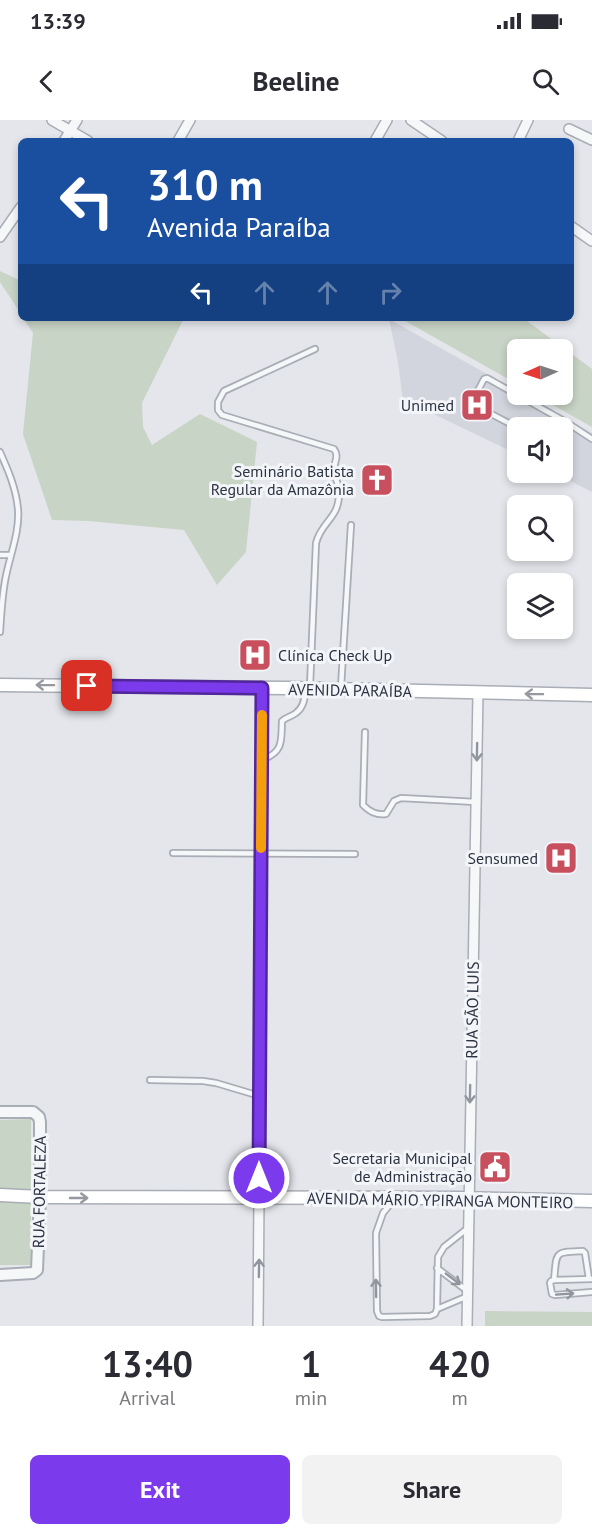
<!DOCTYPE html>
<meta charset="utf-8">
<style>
:root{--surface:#fff;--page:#f2f2f3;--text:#2b2b33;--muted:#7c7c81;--accent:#7c3aed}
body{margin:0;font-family:"PT Sans",sans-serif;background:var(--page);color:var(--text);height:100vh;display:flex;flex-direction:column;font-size:22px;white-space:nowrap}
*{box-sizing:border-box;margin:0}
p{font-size:20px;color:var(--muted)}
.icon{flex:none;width:33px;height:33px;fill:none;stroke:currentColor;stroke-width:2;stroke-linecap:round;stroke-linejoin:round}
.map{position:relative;height:1206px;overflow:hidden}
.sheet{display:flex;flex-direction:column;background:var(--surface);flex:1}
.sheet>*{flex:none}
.banner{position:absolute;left:18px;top:18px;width:556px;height:183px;border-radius:9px;box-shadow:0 3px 9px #0003;background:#1a4fa0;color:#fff;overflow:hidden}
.needle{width:39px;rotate:267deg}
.tools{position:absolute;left:507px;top:219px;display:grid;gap:12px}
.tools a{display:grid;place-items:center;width:66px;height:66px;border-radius:9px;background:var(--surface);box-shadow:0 3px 9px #0003;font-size:30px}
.pin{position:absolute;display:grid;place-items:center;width:51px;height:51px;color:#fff;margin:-26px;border-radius:12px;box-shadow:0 3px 9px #0006}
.me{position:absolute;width:66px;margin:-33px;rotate:0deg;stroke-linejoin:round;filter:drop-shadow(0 0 4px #0008)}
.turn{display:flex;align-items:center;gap:21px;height:126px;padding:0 30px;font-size:27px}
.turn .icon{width:78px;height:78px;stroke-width:2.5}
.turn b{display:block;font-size:42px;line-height:51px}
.lanes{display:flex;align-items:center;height:57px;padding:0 30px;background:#0003;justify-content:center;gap:30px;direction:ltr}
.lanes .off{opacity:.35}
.eta{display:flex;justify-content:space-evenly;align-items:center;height:102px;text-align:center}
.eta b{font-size:36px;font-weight:700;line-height:42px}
.button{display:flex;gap:12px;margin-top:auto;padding:12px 30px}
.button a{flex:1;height:69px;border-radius:9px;background:var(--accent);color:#fff;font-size:24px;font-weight:700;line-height:69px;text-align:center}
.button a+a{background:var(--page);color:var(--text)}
.status{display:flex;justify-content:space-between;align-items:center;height:42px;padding:0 30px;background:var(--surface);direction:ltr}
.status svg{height:16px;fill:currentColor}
header{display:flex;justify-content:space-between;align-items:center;height:78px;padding:0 30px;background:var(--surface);font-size:27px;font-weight:700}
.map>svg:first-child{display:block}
.built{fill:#d2d5dd}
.green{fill:#c8d4c5}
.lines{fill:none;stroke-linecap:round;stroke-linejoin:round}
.service-casing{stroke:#a9adb5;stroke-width:8}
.minor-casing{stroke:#a9adb5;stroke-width:12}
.tertiary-casing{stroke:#a9adb5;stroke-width:14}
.secondary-casing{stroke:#a9adb5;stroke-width:15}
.service{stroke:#f6f7f9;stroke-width:4.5}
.minor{stroke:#f6f7f9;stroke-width:9}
.tertiary{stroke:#f6f7f9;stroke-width:10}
.secondary{stroke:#fff;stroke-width:12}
.oneway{stroke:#9699a0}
.oneway2{stroke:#91959e}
.route-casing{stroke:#51269a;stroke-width:15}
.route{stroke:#7c3aed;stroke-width:10}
.slow{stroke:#f59e0b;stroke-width:10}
.labels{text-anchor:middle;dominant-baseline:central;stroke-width:6;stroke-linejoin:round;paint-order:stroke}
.poi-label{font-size:16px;fill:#2c3342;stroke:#f3f5f8;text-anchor:end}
.street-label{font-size:16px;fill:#2c3342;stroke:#f3f5f8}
</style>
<div class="status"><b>13:39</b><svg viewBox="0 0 49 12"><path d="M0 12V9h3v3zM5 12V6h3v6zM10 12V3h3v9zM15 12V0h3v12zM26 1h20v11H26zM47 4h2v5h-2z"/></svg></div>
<header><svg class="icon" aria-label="back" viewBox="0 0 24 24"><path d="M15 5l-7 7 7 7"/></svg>Beeline<svg class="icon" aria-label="search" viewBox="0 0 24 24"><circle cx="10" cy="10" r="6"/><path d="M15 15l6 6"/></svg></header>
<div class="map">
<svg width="592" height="1206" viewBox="0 0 592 1206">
<rect width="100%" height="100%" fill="#e4e6eb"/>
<path class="built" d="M389,199L517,271L518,274L523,275L592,313V372L555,353L562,352V308H518L517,334L423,289L403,281L398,242Z"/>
<path class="green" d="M0,151L21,161V194L0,162Z
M23,198H184L142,283L143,307L152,325L200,294L257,322L246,432L217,465L184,410L89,401L52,400L23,314L33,213Z
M400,198H523L592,249V307L535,275L562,274V230H518L517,264Z
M31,999V1145H0V1000Z
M485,1191L592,1192V1206H485Z"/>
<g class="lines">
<g class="service-casing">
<path id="service" d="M518,308L474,285L472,282L484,259L487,258L566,302L592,319
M0,332C8,350 16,368 18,389C20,413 9,437 5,461C2,478 1,495 0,512
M0,435H11
M310,566L316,423C322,400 340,399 339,371C339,364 335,359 334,352C333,343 340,337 334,329L222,295L218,290V282L224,271L315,229
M341,567L351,405
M365,612L363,685C370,692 376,695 386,694L394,681L401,678L476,682
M264,639C284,631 281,620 282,601C286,597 291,597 296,593C304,587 305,578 305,569
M173,733L355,734
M150,960L203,961L216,963L260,976
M393,1081L383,1093L376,1113L377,1191L379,1196L382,1197L430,1196L435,1194L437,1189L438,1137L444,1127L468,1108
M437,1148L466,1170
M592,1159L554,1160L551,1161L550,1163L552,1174L555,1175L592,1172
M554,1160C557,1132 553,1132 583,1131L585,1133L589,1159
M437,1189L468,1176"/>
</g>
<g class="minor-casing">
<path id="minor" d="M52,0L88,21
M411,0L442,21
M569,9L592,20
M64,21L77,0
M178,21L190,0
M375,21L387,0
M518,21L528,0
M572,107L592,121
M0,117L21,87
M258,1206L263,568
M467,1206L478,573"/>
</g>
<g class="tertiary-casing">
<path id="tertiary" d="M0,992H33L39,997L40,1002V1077L37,1150L33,1153L0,1155"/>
</g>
<g class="secondary-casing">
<path id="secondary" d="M0,565L290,568L592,575
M0,1075L40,1077L458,1078L592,1081"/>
</g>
<use href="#service" class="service"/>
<use href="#minor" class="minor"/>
<use href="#tertiary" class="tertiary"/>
<use href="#secondary" class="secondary"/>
</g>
<defs><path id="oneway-shaft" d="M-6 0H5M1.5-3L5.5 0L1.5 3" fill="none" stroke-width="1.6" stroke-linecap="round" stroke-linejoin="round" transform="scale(1.5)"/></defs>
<g class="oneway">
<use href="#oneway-shaft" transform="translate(45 565) rotate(-179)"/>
<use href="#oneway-shaft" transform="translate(534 574) rotate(-179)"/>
<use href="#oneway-shaft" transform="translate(79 1078)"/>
</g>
<g class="oneway2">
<use href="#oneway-shaft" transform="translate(477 632) rotate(91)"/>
<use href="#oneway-shaft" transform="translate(470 974) rotate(91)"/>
<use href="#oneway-shaft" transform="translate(259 1148) rotate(-89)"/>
<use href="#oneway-shaft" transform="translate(453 1159) rotate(37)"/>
<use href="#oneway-shaft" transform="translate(376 1168) rotate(-91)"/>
<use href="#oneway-shaft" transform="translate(565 1174) rotate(-4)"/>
</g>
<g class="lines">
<g class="route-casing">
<path id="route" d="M87,566L262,568L259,1058"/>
</g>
<use href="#route" class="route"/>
<path class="slow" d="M261,728L262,595"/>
</g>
<defs>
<g id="hospital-square" transform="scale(1.725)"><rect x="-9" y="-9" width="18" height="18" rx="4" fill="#c8505e" stroke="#f3f5f8"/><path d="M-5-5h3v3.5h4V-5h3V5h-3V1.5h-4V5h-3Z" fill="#fff"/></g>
<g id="church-square" transform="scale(1.725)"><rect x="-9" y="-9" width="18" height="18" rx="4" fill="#c8505e" stroke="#f3f5f8"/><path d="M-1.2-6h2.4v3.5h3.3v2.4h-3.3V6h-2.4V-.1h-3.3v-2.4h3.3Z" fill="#fff"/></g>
<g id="civic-square" transform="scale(1.725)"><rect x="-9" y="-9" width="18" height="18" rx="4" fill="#c8505e" stroke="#f3f5f8"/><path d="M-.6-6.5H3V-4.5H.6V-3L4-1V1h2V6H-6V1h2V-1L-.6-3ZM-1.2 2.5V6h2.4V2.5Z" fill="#fff"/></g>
</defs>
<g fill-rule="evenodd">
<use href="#hospital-square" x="477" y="285"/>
<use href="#church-square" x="377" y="360"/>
<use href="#hospital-square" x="255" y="535"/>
<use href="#hospital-square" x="561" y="738"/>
<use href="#civic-square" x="495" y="1047"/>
</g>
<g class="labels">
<g class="poi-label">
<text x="454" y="285">Unimed</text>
<text x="354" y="351">Seminário Batista<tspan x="354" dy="18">Regular da Amazônia</tspan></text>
<text x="278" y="535" text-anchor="start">Clínica Check Up</text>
<text x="538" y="738">Sensumed</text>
<text x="472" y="1038">Secretaria Municipal<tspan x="472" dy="18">de Administração</tspan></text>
</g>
<g class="street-label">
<text transform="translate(350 570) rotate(1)">AVENIDA PARAÍBA</text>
<text transform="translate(472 890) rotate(-89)">RUA SÃO LUIS</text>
<text transform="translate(39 1072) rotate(-89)">RUA FORTALEZA</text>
<text transform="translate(440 1080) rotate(1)">AVENIDA MÁRIO YPIRANGA MONTEIRO</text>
</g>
</g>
</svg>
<div class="tools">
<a><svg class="needle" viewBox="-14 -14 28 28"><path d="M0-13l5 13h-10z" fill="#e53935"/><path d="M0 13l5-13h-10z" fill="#7c7c81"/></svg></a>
<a><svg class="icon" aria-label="sound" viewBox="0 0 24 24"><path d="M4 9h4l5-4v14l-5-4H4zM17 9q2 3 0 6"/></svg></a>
<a><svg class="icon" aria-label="search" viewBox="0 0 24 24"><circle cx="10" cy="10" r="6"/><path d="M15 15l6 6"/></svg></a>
<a><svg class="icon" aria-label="layers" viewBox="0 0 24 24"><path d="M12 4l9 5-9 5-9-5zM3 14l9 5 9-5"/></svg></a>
</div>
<div class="pin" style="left:87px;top:566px;background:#d93025"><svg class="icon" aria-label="arrive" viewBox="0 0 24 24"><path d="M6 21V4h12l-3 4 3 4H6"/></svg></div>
<svg class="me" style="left:259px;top:1058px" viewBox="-20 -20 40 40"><circle r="17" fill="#7c3aed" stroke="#fff" stroke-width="3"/><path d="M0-11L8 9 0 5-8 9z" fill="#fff"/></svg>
<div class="banner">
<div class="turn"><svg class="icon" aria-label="left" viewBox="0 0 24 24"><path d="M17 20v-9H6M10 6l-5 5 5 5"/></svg><div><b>310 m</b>Avenida Paraíba</div></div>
<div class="lanes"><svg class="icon" aria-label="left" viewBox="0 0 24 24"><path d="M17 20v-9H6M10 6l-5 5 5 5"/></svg><svg class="icon off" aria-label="ahead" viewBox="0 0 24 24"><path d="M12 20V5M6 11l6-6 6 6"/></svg><svg class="icon off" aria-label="ahead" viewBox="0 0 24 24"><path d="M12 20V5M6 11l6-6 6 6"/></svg><svg class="icon off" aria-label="right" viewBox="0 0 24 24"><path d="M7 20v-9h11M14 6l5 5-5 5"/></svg></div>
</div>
</div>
<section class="sheet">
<div class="eta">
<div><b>13:40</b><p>Arrival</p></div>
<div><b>1</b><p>min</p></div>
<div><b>420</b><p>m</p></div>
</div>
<div class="button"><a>Exit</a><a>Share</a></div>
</section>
